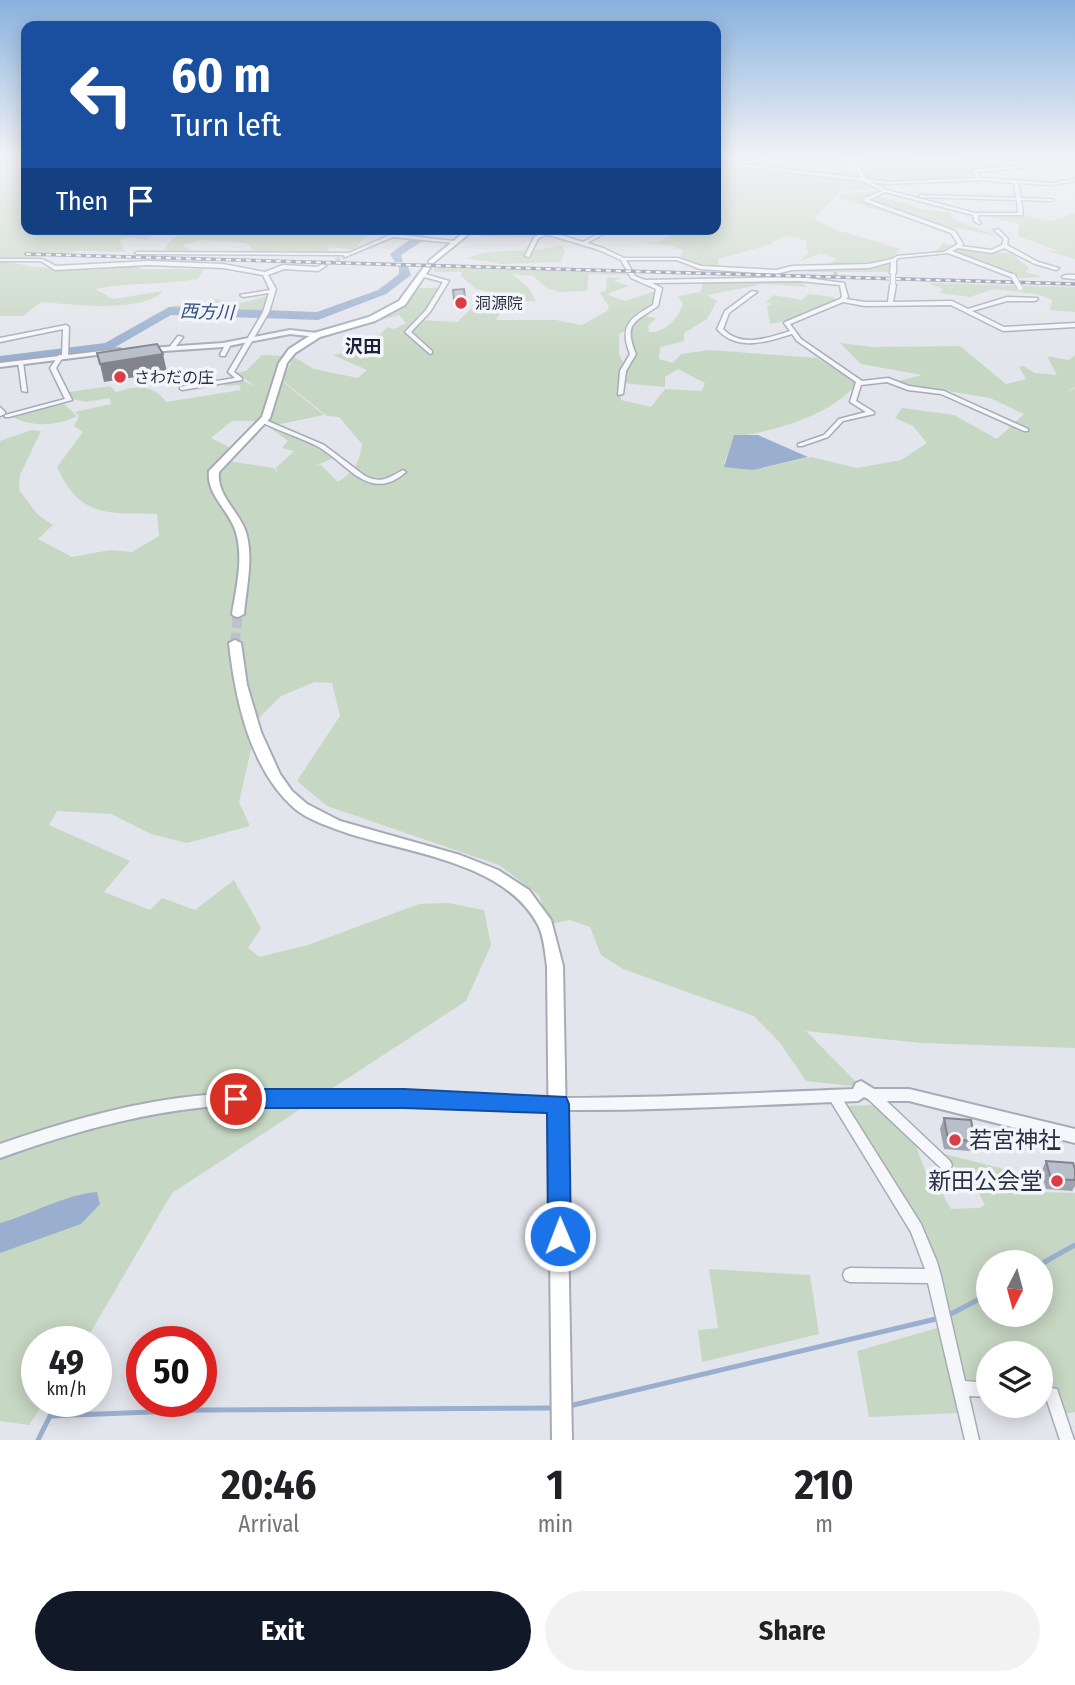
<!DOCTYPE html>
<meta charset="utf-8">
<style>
:root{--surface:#fff;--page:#f2f2f2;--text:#202124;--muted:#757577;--accent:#111827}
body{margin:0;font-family:"Fira Sans Condensed","Noto Sans JP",sans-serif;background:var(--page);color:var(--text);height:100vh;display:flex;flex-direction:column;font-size:26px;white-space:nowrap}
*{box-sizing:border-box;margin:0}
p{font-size:23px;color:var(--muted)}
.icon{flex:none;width:38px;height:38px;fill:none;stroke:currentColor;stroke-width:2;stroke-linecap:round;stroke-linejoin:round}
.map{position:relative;height:1440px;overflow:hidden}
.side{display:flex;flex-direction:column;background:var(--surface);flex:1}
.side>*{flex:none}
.banner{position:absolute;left:21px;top:21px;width:700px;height:214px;border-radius:14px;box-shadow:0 4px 18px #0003;background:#1a4fa0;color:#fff;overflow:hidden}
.needle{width:46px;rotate:186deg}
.tools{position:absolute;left:976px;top:1250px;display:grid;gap:14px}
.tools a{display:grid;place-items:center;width:77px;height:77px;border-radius:50%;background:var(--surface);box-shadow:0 4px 18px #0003;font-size:35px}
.speed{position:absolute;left:21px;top:1326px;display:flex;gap:14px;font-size:35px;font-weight:700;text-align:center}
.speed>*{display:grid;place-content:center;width:91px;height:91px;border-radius:50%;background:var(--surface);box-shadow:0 4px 18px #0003;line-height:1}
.speed small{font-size:18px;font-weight:400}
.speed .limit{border:10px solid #d22;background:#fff;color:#111}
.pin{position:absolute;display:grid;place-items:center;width:60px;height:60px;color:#fff;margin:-30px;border:4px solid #fff;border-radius:50%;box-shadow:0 2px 7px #0007}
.me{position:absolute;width:77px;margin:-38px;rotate:359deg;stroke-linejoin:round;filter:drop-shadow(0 0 5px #0008)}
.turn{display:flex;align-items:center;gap:24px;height:147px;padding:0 35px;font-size:32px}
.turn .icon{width:91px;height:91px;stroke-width:2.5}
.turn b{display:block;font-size:49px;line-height:60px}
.then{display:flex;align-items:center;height:66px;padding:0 35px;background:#0003;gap:14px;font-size:26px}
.eta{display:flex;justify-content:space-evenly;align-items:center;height:119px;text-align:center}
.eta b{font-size:42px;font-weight:700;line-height:49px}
.button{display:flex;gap:14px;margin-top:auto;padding:14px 35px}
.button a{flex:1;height:80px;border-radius:42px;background:var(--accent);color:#fff;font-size:28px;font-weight:700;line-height:80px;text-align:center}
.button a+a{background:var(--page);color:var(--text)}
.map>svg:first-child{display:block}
.green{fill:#c6d7c3;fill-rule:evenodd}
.water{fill:#9aafcf}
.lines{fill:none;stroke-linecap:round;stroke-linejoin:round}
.stream{stroke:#9aafcf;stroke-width:5}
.river{fill:#9aafcf;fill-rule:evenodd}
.minor-tunnel{stroke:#bec1cb;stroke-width:4.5;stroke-dasharray:4.5 2.5;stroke-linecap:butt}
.secondary-tunnel{stroke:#bec1cb;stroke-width:10;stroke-dasharray:10 5;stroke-linecap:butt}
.minor-casing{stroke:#a7abb7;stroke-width:3}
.tertiary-casing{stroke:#a7abb7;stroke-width:4}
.secondary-casing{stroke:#a7abb7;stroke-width:4}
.minor{fill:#f6f7fa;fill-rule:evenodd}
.tertiary{fill:#f6f7fa;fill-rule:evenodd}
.secondary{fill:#fff;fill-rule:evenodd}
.rail-casing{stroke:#7a8298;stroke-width:3.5}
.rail{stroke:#f3f5f9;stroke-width:2;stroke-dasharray:5;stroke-linecap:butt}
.minor-bridge-casing{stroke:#a7abb7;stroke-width:6;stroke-linecap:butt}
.minor-bridge{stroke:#f6f7fa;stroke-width:4.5}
.wall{fill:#9fa3af}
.shaded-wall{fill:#82858e}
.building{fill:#b9becb;stroke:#82858e;stroke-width:2}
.route{fill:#1a73e8;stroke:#114b97;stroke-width:2}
.poi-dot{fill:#dc3d44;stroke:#f3f5f9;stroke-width:2.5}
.labels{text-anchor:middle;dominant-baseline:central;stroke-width:7;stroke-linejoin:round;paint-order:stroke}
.far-poi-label{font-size:16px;fill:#283046;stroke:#f3f5f9;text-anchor:start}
.far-water-label{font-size:18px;font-style:italic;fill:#2e4a7f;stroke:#f3f5f9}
.far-neighbourhood-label{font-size:18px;font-weight:bold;fill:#1b2137;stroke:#f3f5f9}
.near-poi-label{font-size:23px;fill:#283046;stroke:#f3f5f9;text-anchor:start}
</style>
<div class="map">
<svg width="1075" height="1440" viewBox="0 0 1075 1440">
<rect width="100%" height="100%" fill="#e3e5ec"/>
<path class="green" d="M0,156H26V229H176L159,232L146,240L131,237L119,240L126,252L80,251L39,257L0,258Z
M737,156H841L844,167L855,178L735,164Z
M882,156L951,161L960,156H1075V159L974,170L965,163L975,178L884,181L867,178L860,166Z
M716,165L862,181L876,189L839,192L814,219L834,229L900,249L889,261L891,272H804L830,268L827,265L837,259L821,253L798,262L808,254L806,241C794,235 782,234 771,244L718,259L719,266H703L680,258L683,250L669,245L639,243L660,241L682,229H716Z
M876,191L878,196L926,210L950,212L954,220L1005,238C981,232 958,229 934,224C902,219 870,207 839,199V194Z
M1075,213V259L1044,250L1062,252L1021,237L1018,235L1019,224L980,215H1021L1052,221Z
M179,229H373L354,250L332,247L326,251L345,255L256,254L246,243L203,240L182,245L192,252H164L169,242L182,232Z
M477,229H527L561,238L482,237L471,232Z
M943,243L989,253H1010L1029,268L1025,272L1043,277L1019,278L951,251L925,253L936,251Z
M561,245L565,252L561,262L502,264L466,258C498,246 528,255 561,245Z
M0,260L33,267L93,270L142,265L139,269H204L198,279C163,285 129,282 95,289L113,299L163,291C142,314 71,304 41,302L23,316H0Z
M434,267L626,273L627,275L589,274L587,291L560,292L547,288L533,276L512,274L528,287L536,301L518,302L513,308L503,307L505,295L501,308L477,307L481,294H499L476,289L461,276V272H435Z
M607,277L621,278L614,281L629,286L607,294L624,301L656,291L653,306L630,319L627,330L619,334V354L625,366L635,355C632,340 626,326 640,315L656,318L648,326L649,332C666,333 678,318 683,304L678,296L700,292L704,281H800L807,287L764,284L707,295L717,301L707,319L684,333V341L660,347L659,359L673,363L681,354L709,350L817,358L857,382C838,413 769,434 734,436L724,464L753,470L811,457L857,468L901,460L927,443L913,426L895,418L902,408L954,415L997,439L1024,414L990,398L903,384L899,381L922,375L861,364L840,343L873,347L960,346L1006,384L1026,379L1019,367L1023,366L1035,373L1057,375L1047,356L1069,360L1075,355V387L1063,394L1075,388V1048L921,1043L806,1031L861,1087L806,1081L780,1043L754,1016L623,969L601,955L590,927L570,920L549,924L539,895L499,865L327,806L297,781L340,716L332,683L315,682L281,696L258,719L239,802L250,826L187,843L151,834L111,814L57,811L49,825L130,861L104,892L150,910L162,898L195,910L234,880L261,928L248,948L259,957L308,945L419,904L448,903L484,910L491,945L466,1001L172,1193L85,1342H37V1402H45L29,1425L0,1421V441L32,430L41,431L20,475L19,490L38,515L53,525L38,539L72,557L110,550L132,552L159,536L157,514C108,513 80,518 57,467L83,432L74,426L79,416L75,412L111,404L110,398L86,402L72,399L69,392L110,386L116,392C135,386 153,383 166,402L241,390L239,385L224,386L226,383L241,380L255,386L236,373L246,371L262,355L284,356C270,376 270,399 260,421H232L211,438L231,448L221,460L274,468L278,474L276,468L294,451L282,448L288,441L266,425L314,444L336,457L315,466L321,465L338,482C354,471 360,463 362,444L339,417L327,416L282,380L294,357L314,369L358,378L367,370L333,355L371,347L362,339L381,334L387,327L394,329L406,323L399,315L371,323C393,315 408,309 418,288H441L419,320L457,322L472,308L502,309L496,320H555L582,325L607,311L609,307L600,293L606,290ZM678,369L705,383L702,391L665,389L651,407L621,400L622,383L665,387V377Z
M928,283L1075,287V312L1050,310L1052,300L1037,294L994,289L970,297L940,293L943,289Z
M808,294L834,297L836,300L835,303C817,311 788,322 770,324L767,306L772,304L766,302L773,295L802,300Z
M267,296L262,313L172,309L171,306L213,303L214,299L241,303Z
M282,381L324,415L276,425L267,420L273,413Z
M64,404L77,416C56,427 30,427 11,416Z
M877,1105L913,1138L931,1187L938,1186L951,1209L980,1208L985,1205L972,1180L936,1152L1032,1176L1045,1192L1075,1193V1412L1059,1415L1041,1393V1353H989V1390L962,1389L930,1262L845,1106ZM989,1262H1041V1314H989Z
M709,1269L810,1275L819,1334L702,1362L698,1330L718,1328Z
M941,1327L959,1413L869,1417L857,1351Z"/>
<path class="water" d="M734,435H758L808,457L753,470L724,467Z
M97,1192L100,1204L81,1224L0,1253V1223C33,1214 63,1195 97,1192Z"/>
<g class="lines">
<path class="stream" d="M1041,1264L1075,1245
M947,1316L989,1294
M569,1406L940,1318
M38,1440L50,1416L200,1410L555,1408"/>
<path class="river" d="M416,229H426L421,242L401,255L403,262H395L390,254L412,238Z
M399,264H407L411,275L386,294L318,320L171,315L112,349L0,364V356L105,343L169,307L317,312L378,290L399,274Z"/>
<path class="minor-tunnel" d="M152,259L155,255
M323,266L344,257
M835,272L837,279"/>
<path class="secondary-tunnel" d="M235,643L238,614"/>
<g class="minor-casing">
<path id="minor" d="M877,156H881L860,166L866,179L889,182L977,178L971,170L1026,165L1029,161H1075V163H1031L1028,167L976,172L981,178L1052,183L1075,179V181L1052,185L1018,183L1021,198L1051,199L1053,200L1051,201L1021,200L1023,215H978V220L981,223L979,224L974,221L973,215L885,192L869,200L955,231L963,244L961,246L991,250L1002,245L1004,239L994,230L998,229L1008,239L1007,245L1038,262L1059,268L1056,270L1035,264L1004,248L992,253L958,248L952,251L1015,275V277H1011L948,253L898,258L896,260V273L893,275L890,273L891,262L869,268L792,270L776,274L700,269L677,260H626L635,276L645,280L799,277L844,283L848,297L846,299L865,302H888L890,285L893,283L896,285L893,302L952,301L968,309L1007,297L1037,298L1038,299L1035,301H1007L972,311L1004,327L1075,323V327L1003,331L951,305L865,306L843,302L790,324L801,339L862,381L888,378L909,386L944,391L1028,429V431H1024L941,394L908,390L887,382L861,385L856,401L874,412V414L843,421L828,437L802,446H798V444L824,435L839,419L866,412L850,402L856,382L797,341L792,334C767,342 737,352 717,329L725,311L752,291L757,292L729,313L723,329C741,348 768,338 790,331L784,323L785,322L840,299L842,297L840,285L799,281L652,283L662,288L658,306C635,322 623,323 636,354L626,371L623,394L618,395L620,371L630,354C619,327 629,318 653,305L656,289L631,278L621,260L599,250L546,234L538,239L529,257L525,256L534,237L542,233L533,229H541L583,242L607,229H613L587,243L603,248L624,258H678L701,266L776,270L792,266L869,264L892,259L897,256L944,252L958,244L951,233L863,201V199L882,191L863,181L716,163V161L861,178L856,166ZM980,180L1014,183L1016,198L920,195L918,196L920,197L1017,200L1018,213H975L887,190L871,182L889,184Z
M392,234L453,241L455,242L453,243L393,237L345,257L343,255L137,254L135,253L137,252L349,253Z
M0,259H42L56,266L148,261L223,264L265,272L283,265L317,267L323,264L326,266L318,271L284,269L268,275L276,289L269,312L234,372L242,378V380L182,390L180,389V387L235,378L228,372L263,312L269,293L243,297L240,295L270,290L263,275L223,268L148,265L55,270L41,261H0Z
M422,273L449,281L430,312L411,332L432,351V353L430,354L405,332L426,310L443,282L420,276L419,275Z
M1065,275H1075V279L1063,278L1062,277Z
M66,325L69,327L68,356L63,357L56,368L72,400L9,417H5V415L65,399L50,368L59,355H62L63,329L0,342V338Z
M178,336L183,337L173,350H169L168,349Z
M226,343L231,344L225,356H221L220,355Z
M18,361L23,362L27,392L22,391Z
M0,407L5,412V414L0,416Z
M263,419L324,445L365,476C383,484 387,478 403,470L406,472C369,504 348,463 317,446C299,437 279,431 261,422L260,421Z
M872,1090L876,1091L950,1161L952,1165L950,1169L946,1171L942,1169L868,1099L866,1095L868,1091Z
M834,1091L838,1092L921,1224L937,1262L941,1276L965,1381L989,1383V1397L969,1396L979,1440H965L928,1283L850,1282L845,1280L843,1275L845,1270L850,1268L925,1269L911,1232L830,1100L828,1096L830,1092Z
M1041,1386L1057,1389L1074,1440H1060L1047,1401L1041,1400Z"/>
</g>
<g class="tertiary-casing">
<path id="tertiary" d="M290,330L317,333L320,335L317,337L290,334L223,347L149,352L146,350L149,348L223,343Z
M119,349L122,351L121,352L0,367V363Z
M861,1081L874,1089H909L1075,1129V1143L909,1101H872L864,1097L858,1101C757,1105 656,1111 556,1110C439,1110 322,1096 206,1107C135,1114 67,1134 0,1158V1144C67,1121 135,1101 206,1095C322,1084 440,1097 556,1098C655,1098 754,1093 853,1089L856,1083Z"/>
</g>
<g class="secondary-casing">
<path id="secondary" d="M468,229H475L433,263H429V261Z
M424,267L430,268L405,305L375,321L320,337L295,353L287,363L270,418L219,472C216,497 242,513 247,536C253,562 246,589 244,614L238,617L234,616L232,614C236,589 243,562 237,536C232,512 206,496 209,471L262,417L279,363L289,349L314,333L369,317L399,301Z
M235,640L241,643L247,685L261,732L280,774L292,791L307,804L340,821L460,855L498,870L529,890L551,920L563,966L572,1440H552L547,966C545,953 544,936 538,925C505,862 408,853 347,833C330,827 308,820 294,808C250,769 235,699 229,643Z"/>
</g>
<use href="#minor" class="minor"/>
<use href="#tertiary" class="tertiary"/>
<use href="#secondary" class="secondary"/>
<g class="rail-casing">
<path id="rail" d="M26,254L1075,284"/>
</g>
<use href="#rail" class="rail"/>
<g class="minor-bridge-casing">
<path id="minor-bridge" d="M893,273V285
M1013,276L1020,288"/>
</g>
<use href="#minor-bridge" class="minor-bridge"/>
</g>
<path class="wall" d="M464,289L465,307H454L453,290Z
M944,1118L975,1141L970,1151L944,1149L940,1129Z
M1046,1161L1075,1169V1186L1072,1191L1046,1189L1041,1172Z"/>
<path class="shaded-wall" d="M163,354L167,372L104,382L100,364Z"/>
<path class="building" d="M464,289L465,298L454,299L453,290Z
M157,344L163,354L100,364L97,353Z
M944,1118L971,1120L975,1141L948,1139Z
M1046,1161L1073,1163L1075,1169V1180L1051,1179Z"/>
<linearGradient id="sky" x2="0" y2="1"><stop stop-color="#89b2de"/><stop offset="0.44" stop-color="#f2f3f6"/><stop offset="1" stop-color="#f2f3f6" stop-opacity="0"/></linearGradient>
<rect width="1075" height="357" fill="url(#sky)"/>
<path class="route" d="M236,1089H404L566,1097L569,1104L571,1236L568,1244L560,1247L551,1244L548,1236L547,1113L404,1108H236L228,1105L225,1099L228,1092Z"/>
<g class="poi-dot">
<circle cx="461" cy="303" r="7"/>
<circle cx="120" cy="377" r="7"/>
<circle cx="955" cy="1140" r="7"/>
<circle cx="1057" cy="1181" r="7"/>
</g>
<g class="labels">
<g class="far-poi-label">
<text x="475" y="303">洞源院</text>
<text x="134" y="377">さわだの庄</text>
</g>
<g class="far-water-label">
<text transform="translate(207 312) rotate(2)">西方川</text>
</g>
<g class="far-neighbourhood-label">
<text x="363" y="347">沢田</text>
</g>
<g class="near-poi-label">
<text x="969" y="1140">若宮神社</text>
<text x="1043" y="1181" text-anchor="end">新田公会堂</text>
</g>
</g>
</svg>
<div class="tools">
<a><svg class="needle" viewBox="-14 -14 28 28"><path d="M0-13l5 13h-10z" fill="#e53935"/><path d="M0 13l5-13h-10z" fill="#757577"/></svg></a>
<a><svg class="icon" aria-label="layers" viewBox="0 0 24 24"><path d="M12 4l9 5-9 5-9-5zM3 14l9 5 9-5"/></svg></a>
</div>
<div class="speed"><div>49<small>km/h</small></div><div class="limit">50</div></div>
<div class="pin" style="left:236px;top:1099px;background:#d93025"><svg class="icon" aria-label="arrive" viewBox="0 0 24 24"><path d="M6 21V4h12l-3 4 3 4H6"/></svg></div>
<svg class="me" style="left:560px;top:1236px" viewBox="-20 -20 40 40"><circle r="17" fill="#1a73e8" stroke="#fff" stroke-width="3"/><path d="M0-11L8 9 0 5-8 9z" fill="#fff"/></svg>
<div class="banner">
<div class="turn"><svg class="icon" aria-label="left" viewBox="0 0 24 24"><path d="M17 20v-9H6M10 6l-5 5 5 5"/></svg><div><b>60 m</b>Turn left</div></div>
<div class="then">Then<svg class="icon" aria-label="arrive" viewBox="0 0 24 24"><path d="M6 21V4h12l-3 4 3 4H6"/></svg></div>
</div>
</div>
<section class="side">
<div class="eta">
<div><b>20:46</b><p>Arrival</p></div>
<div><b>1</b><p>min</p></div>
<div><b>210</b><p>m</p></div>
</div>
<div class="button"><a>Exit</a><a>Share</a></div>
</section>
